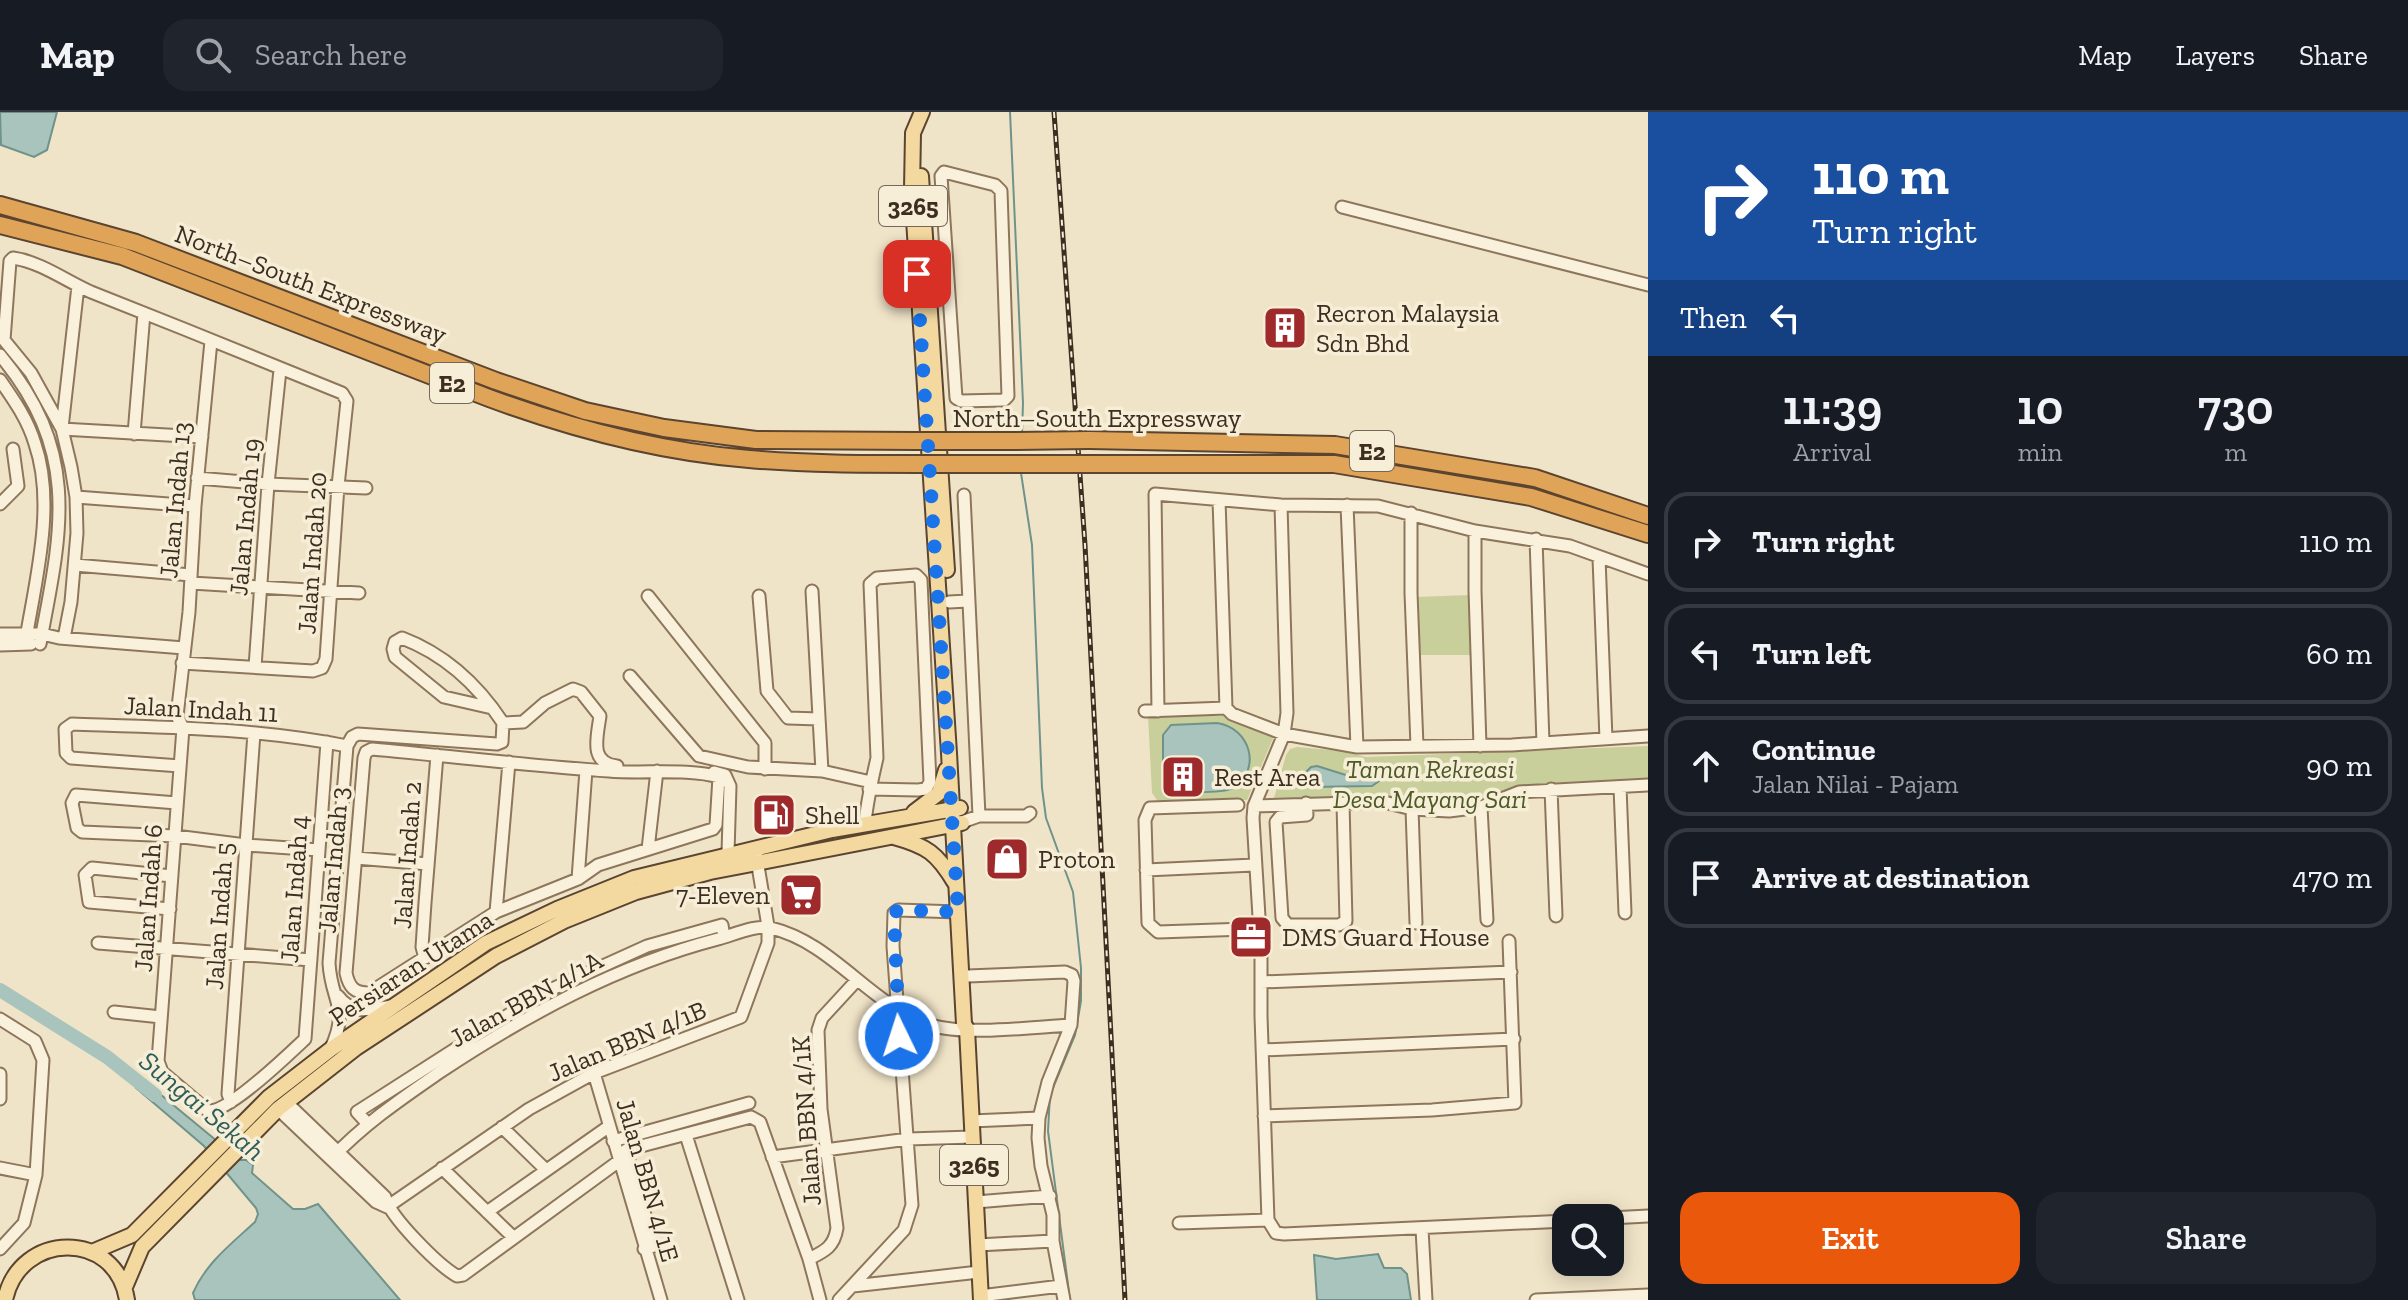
<!DOCTYPE html>
<meta charset="utf-8">
<style>
:root{--surface:#171b24;--page:#20242c;--text:#f1f3f6;--muted:#9ea1a6;--line:#363941;--accent:#ea580c}
body{margin:0;font-family:"Zilla Slab",serif;background:var(--page);color:var(--text);height:100vh;display:flex;flex-direction:column;font-size:30px;white-space:nowrap}
*{box-sizing:border-box;margin:0}
p{font-size:26px;color:var(--muted)}
.icon{flex:none;width:44px;height:44px;fill:none;stroke:currentColor;stroke-width:2;stroke-linecap:round;stroke-linejoin:round}
.map{position:relative;flex:1;overflow:hidden}
.panel{display:flex;flex-direction:column;background:var(--surface);width:760px}
.panel>*{flex:none}
.banner{background:#1a4fa0;color:#fff;overflow:hidden}
.buttons{position:absolute;left:1552px;top:1092px;display:grid;gap:16px}
.buttons a{display:grid;place-items:center;width:72px;height:72px;border-radius:16px;background:var(--surface);box-shadow:0 4px 20px #0003;font-size:40px}
.pin{position:absolute;display:grid;place-items:center;width:68px;height:68px;color:#fff;margin:-34px;border-radius:16px;box-shadow:0 4px 12px #0006}
.me{position:absolute;width:88px;margin:-44px;rotate:356deg;stroke-linejoin:round;filter:drop-shadow(0 0 6px #0008)}
.turn{display:flex;align-items:center;gap:28px;height:168px;padding:0 32px;font-size:36px}
.turn .icon{width:104px;height:104px;stroke-width:2.5}
.turn b{display:block;font-size:56px;line-height:68px}
.then{display:flex;align-items:center;height:76px;padding:0 32px;background:#0003;gap:16px;font-size:30px}
.eta{display:flex;justify-content:space-evenly;align-items:center;height:136px;text-align:center}
.eta b{font-size:48px;font-weight:600;line-height:56px}
.primary-button{display:flex;gap:16px;margin-top:auto;padding:16px 32px}
.primary-button a{flex:1;height:92px;border-radius:24px;background:var(--accent);color:#fff;font-size:32px;font-weight:600;line-height:92px;text-align:center}
.primary-button a+a{background:var(--page);color:var(--text)}
ul{padding:0;list-style:none}
li{display:flex;align-items:center;gap:24px;height:100px;margin:0 16px 12px;padding:0 16px;border:4px solid var(--line);border-radius:24px}
li div{flex:1}
li b{display:block;font-size:30px}
li em{font-style:normal}
header{display:flex;align-items:center;gap:48px;box-sizing:border-box;height:112px;padding:0 40px;background:var(--surface);border-bottom:2px solid var(--line)}
header strong{font-size:38px}
nav{display:flex;gap:44px;margin-inline-start:auto;font-size:28px}
.search{width:560px;height:72px;background:var(--page);display:flex;align-items:center;gap:20px;box-sizing:border-box;padding:0 28px;border-radius:24px;color:var(--muted);font-size:30px}
main{display:flex;flex:1;min-height:0}
.map>svg:first-child{display:block}
.green{fill:#c9cf9b}
.water{fill:#a9c4bc;stroke:#6f938a;stroke-width:2}
.lines{fill:none;stroke-linecap:round;stroke-linejoin:round}
.stream{stroke:#6f938a;stroke-width:2}
.river{stroke:#a9c4bc;stroke-width:14}
.minor-casing{stroke:#8d765c;stroke-width:15}
.major-casing{stroke:#5b4430;stroke-width:18}
.highway-casing{stroke:#5b4430;stroke-width:20}
.minor{stroke:#faf1dc;stroke-width:11}
.major{stroke:#f3d9a0;stroke-width:14}
.highway{stroke:#e0a458;stroke-width:16}
.rail-casing{stroke:#3d2e20;stroke-width:5}
.rail{stroke:#f7eed8;stroke-width:2;stroke-dasharray:6;stroke-linecap:butt}
.highway-bridge-casing{stroke:#5b4430;stroke-width:20;stroke-linecap:butt}
.highway-bridge{stroke:#e0a458;stroke-width:16}
.route{stroke:#1a73e8;stroke-width:14;stroke-dasharray:0 25.2}
.labels{text-anchor:middle;dominant-baseline:central;stroke-width:7;stroke-linejoin:round;paint-order:stroke}
.shield{fill:#f7eed8;stroke:#756857;stroke-width:2}
.shield-label{font-size:24px;font-weight:bold;fill:#3d2e20}
.street-label{font-size:26px;fill:#3d2e20;stroke:#f7eed8}
.poi-label{font-size:26px;fill:#3d2e20;stroke:#f7eed8;text-anchor:start}
.park-label{font-size:26px;font-style:italic;fill:#4d5a26;stroke:#f7eed8}
.water-label{font-size:28px;font-style:italic;fill:#2f5d5a;stroke:#f7eed8}
</style>
<header>
<strong>Map</strong>
<div class="search"><svg class="icon" aria-label="search" viewBox="0 0 24 24"><circle cx="10" cy="10" r="6"/><path d="M15 15l6 6"/></svg>Search here</div>
<nav><a>Map</a><a>Layers</a><a>Share</a></nav>
</header>
<main>
<div class="map">
<svg width="1648" height="1188" viewBox="0 0 1648 1188">
<rect width="100%" height="100%" fill="#f0e4c8"/>
<path class="green" d="M1470,483L1472,543H1418L1416,485Z
M1148,604H1223L1274,624L1247,688L1163,690L1157,688L1152,681Z
M1648,634V675L1523,680L1429,701L1385,688L1277,691L1274,686L1286,643L1290,637L1297,635L1344,639L1366,645Z"/>
<path class="water" d="M0,0H57L47,38L34,45L1,33Z
M1217,611C1251,616 1262,658 1233,676C1223,682 1190,680 1177,680L1163,668V623L1171,613Z
M1317,654L1349,664L1378,665L1379,669L1372,674L1312,675L1309,674L1305,661L1311,655Z
M143,968L240,1048H246L253,1053L252,1061L293,1097H305L318,1092L400,1188H195L193,1181C206,1151 231,1132 255,1110L258,1102L256,1096L204,1034L136,976Z
M1378,1142L1384,1156H1401L1407,1162L1411,1188H1317L1314,1143L1336,1147Z"/>
<g class="lines">
<path class="stream" d="M1010,0L1023,291L1022,322
M1021,361L1032,433L1042,676L1046,706L1073,780L1081,856V889L1075,923L1050,983L1048,1019L1070,1188"/>
<path class="river" d="M0,878L107,945L155,983"/>
<g class="minor-casing">
<path id="minor" d="M944,60L995,73L1001,79L1008,284L1004,288L961,289L956,286L941,64Z
M1342,95L1648,173
M0,243C81,340 62,418 40,532
M0,268C14,288 28,308 35,332C56,393 35,470 25,532
M62,316L78,174
M62,317L202,325
M134,322L144,201
M197,366L268,372L366,376
M964,383L979,704
M76,385L195,394
M1219,388L1226,596
M0,392L18,374L13,337
M1281,393L1287,601L1284,622L1254,694L1253,706L1261,838V904L1268,1108L1276,1121L1284,1122L1566,1109
M1347,393L1357,635
M1411,401V481L1417,634
M1475,419V479L1480,634
M1536,427L1543,631
M1599,446L1606,627
M75,453L191,463
M191,471L359,481
M812,479L822,659
M648,484L765,631V657
M759,484L767,579L788,606L819,607
M949,490L968,489
M0,522H42L59,526L184,536
M64,526L71,490L77,421L76,385L71,355L62,317L31,261L4,228L10,149L13,146C41,150 66,169 91,180C175,213 258,247 342,281L347,289L338,374L326,547L322,556L313,559L182,551
M0,533L31,532
M255,555L268,372L280,258
M630,564L699,644L748,655L822,659L871,670
M492,596L444,585L395,545L393,537L395,530L402,526C444,542 478,573 503,611L523,610L545,591L573,577L581,580L600,604C597,626 589,651 617,654
M1145,599L1226,596L1232,602L1284,622L1357,635L1512,633L1648,624
M1158,599L1155,382L1281,393L1378,394L1475,419L1570,434L1648,462
M183,616L158,949L162,960L208,999C228,1001 289,942 305,927L327,630
M183,616L177,604L189,500L195,394L211,229
M180,654L71,646L66,641L65,617L72,612C164,615 256,616 347,634
M714,660L725,663L730,674L728,741
M1620,675L1625,801
M1551,677L1556,804
M177,691L76,683L72,691L77,716L82,720L175,724L246,733L319,738
M1306,691L1307,703L1280,705L1276,710L1282,806L1288,813H1339L1346,809L1343,691
M1238,693L1150,696L1145,708L1148,811L1158,820L1246,817
M1254,694L1384,690L1412,697L1449,699L1481,695L1519,680L1648,673
M1481,695L1487,808
M1412,697L1416,811
M962,710L979,704H1026L1030,701
M865,711C867,689 872,668 877,646L870,472L877,466L916,463L921,468L930,670L926,677L918,678L869,677
M648,737L657,659
M356,746L428,752
M1146,758L1254,753
M578,767L598,753L713,717L716,713L719,665C689,656 641,662 609,659C530,654 451,644 372,637L366,640L364,646L346,861C349,875 354,881 369,881L496,800L578,767L586,658
M170,797L89,790L85,763L92,756L172,764
M496,800L509,650
M98,831L311,848
M425,846L422,835L425,791L437,643
M968,864L1065,860L1072,863L1074,869L1071,913L1048,970L1039,1006L1038,1026L1041,1054L1053,1103V1129L1064,1188
M1261,870L1511,860
M338,884C352,903 371,898 391,894
M114,900L161,905
M0,907L35,929L43,948L36,1063L24,1111L0,1137
M331,936C350,895 331,890 329,851L347,634L352,625L358,622L497,632L502,630L503,611
M1262,938L1514,927
M594,961L661,1188
M0,962V987
M231,990L228,982L254,621
M286,990L385,1085C390,1105 438,1153 457,1164L463,1163L619,1049
M278,997L376,1090L387,1095
M1264,1004L1432,998L1515,991L1509,829
M971,1009L1039,1006
M367,1011L357,1000L541,882L647,834L722,813L724,825
M502,1015L546,1058
M686,1023L738,1188
M613,1029L749,991
M772,1045L908,1027L972,1025
M331,1047C364,1012 401,987 440,960C526,903 618,853 718,827C733,823 757,812 771,816C834,831 870,894 931,913C965,924 1033,915 1071,913
M0,1056L36,1063
M442,1056L513,1125
M976,1090L1050,1084
M387,1095L529,997L594,961L741,905L768,831V814L755,736
M487,1100L608,1015
M1610,1106L1648,1104
M1179,1111L1268,1108
M1422,1117L1426,1188
M978,1133L1053,1129
M644,1137L654,1134L626,1038L751,1005L760,1010L809,1147L820,1188
M809,1147C825,1139 834,1135 837,1116L821,997L818,918L822,906L857,868
M853,1174L979,1160
M980,1184L1061,1174
M839,1188L904,1118L912,1093L893,834L894,801L898,798L958,800
M1536,1188L1648,1183"/>
</g>
<g class="major-casing">
<path id="major" d="M922,0L913,21L912,77L949,641L964,912L967,917L981,1188
M921,64L947,458
M914,700L939,681L946,658
M894,725C927,734 937,741 955,771
M92,1140L132,1123L269,985L331,937L486,831L557,797L634,766L832,718L960,696
M125,1175L142,1135L278,997L356,936L496,844L564,809L636,780L710,760L962,711
M5,1188C19,1119 116,1117 127,1188"/>
</g>
<g class="highway-casing">
<path id="highway" d="M0,93L136,131L496,269L585,299L664,316L756,328L918,329
M0,113L122,144L489,286C573,317 659,340 749,347C806,352 863,352 920,352
M1089,328L1335,333L1535,366L1648,404
M948,329H1016
M950,352H1017
M1089,352H1334L1531,385L1648,422"/>
</g>
<use href="#minor" class="minor"/>
<use href="#major" class="major"/>
<use href="#highway" class="highway"/>
<g class="rail-casing">
<path id="rail" d="M1054,0L1085,433L1125,1188"/>
</g>
<use href="#rail" class="rail"/>
<g class="highway-bridge-casing">
<path id="highway-bridge" d="M918,329H948
M1016,329L1089,328
M920,352H950
M1017,352H1089"/>
</g>
<use href="#highway-bridge" class="highway-bridge"/>
</g>
<g class="lines">
<path class="route" d="M899,924L894,801L898,798L958,800L917,162"/>
</g>
<defs>
<g id="building-square" transform="scale(2.3)"><rect x="-9" y="-9" width="18" height="18" rx="4" fill="#9e2a2b" stroke="#f7eed8"/><path d="M-4-6H4V6H1V3H-1V6H-4ZM-2.5-4.3h1.7v1.8h-1.7ZM.8-4.3h1.7v1.8H.8ZM-2.5-1h1.7V.8h-1.7ZM.8-1h1.7V.8H.8Z" fill="#fff"/></g>
<g id="fuel-square" transform="scale(2.3)"><rect x="-9" y="-9" width="18" height="18" rx="4" fill="#9e2a2b" stroke="#f7eed8"/><path d="M-5.5-6h7V0h2V4h1.3V-2.5L3-4.5l.8-.8L6-3V5H2.5V1h-1V6h-7ZM-4.2-4.7v3.2H.2V-4.7Z" fill="#fff"/></g>
<g id="shop-square" transform="scale(2.3)"><rect x="-9" y="-9" width="18" height="18" rx="4" fill="#9e2a2b" stroke="#f7eed8"/><path d="M-5-2.5h2.3a2.7 3.5 0 0 1 5.4 0H5L5.5 6h-11ZM-1.5-2.5h3a1.5 2.3 0 0 0-3 0Z" fill="#fff"/></g>
<g id="supermarket-square" transform="scale(2.3)"><rect x="-9" y="-9" width="18" height="18" rx="4" fill="#9e2a2b" stroke="#f7eed8"/><path d="M-6-5.5h2.5l.6 2H6L4.5 2H-2.5L-4.4-4H-6ZM-1.5 3.2a1.3 1.3 0 1 0 .1 0ZM3 3.2a1.3 1.3 0 1 0 .1 0Z" fill="#fff"/></g>
<g id="office-square" transform="scale(2.3)"><rect x="-9" y="-9" width="18" height="18" rx="4" fill="#9e2a2b" stroke="#f7eed8"/><path d="M-6-3h4V-5.5h4V-3h4V5H-6ZM-1-4.5V-3h2v-1.5ZM-6 0V1H6V0Z" fill="#fff"/></g>
</defs>
<g fill-rule="evenodd">
<use href="#building-square" x="1285" y="216"/>
<use href="#building-square" x="1183" y="665"/>
<use href="#fuel-square" x="774" y="703"/>
<use href="#shop-square" x="1007" y="747"/>
<use href="#supermarket-square" x="801" y="783"/>
<use href="#office-square" x="1251" y="825"/>
</g>
<g class="labels">
<g class="shield">
<rect x="879" y="74" width="68" height="40" rx="6"/>
<rect x="430" y="251" width="44" height="40" rx="6"/>
<rect x="1350" y="319" width="44" height="40" rx="6"/>
<rect x="940" y="1033" width="68" height="40" rx="6"/>
</g>
<g class="shield-label">
<text x="913" y="94">3265</text>
<text x="452" y="271">E2</text>
<text x="1372" y="339">E2</text>
<text x="974" y="1053">3265</text>
</g>
<g class="street-label">
<text transform="translate(311 172) rotate(21)">North–South Expressway</text>
<text x="1097" y="306">North–South Expressway</text>
<text transform="translate(175 388) rotate(-85)">Jalan Indah 13</text>
<text transform="translate(245 405) rotate(-85)">Jalan Indah 19</text>
<text transform="translate(312 441) rotate(-86)">Jalan Indah 20</text>
<text transform="translate(201 597) rotate(3)">Jalan Indah 11</text>
<text transform="translate(407 743) rotate(-86)">Jalan Indah 2</text>
<text transform="translate(333 748) rotate(-85)">Jalan Indah 3</text>
<text transform="translate(294 777) rotate(-86)">Jalan Indah 4</text>
<text transform="translate(148 786) rotate(-86)">Jalan Indah 6</text>
<text transform="translate(219 804) rotate(-86)">Jalan Indah 5</text>
<text transform="translate(411 856) rotate(-33)">Persiaran Utama</text>
<text transform="translate(526 887) rotate(-29)">Jalan BBN 4/1A</text>
<text transform="translate(627 929) rotate(-23)">Jalan BBN 4/1B</text>
<text transform="translate(806 1009) rotate(-94)">Jalan BBN 4/1K</text>
<text transform="translate(648 1068) rotate(74)">Jalan BBN 4/1E</text>
</g>
<g class="poi-label">
<text x="1316" y="201">Recron Malaysia<tspan x="1316" dy="30">Sdn Bhd</tspan></text>
<text x="1214" y="665">Rest Area</text>
<text x="805" y="703">Shell</text>
<text x="1038" y="747">Proton</text>
<text x="770" y="783" text-anchor="end">7-Eleven</text>
<text x="1282" y="825">DMS Guard House</text>
</g>
<g class="park-label">
<text x="1430" y="657">Taman Rekreasi<tspan x="1430" dy="30">Desa Mayang Sari</tspan></text>
</g>
<g class="water-label">
<text transform="translate(202 994) rotate(40)">Sungai Sekah</text>
</g>
</g>
</svg>
<div class="buttons">
<a><svg class="icon" aria-label="search" viewBox="0 0 24 24"><circle cx="10" cy="10" r="6"/><path d="M15 15l6 6"/></svg></a>
</div>
<div class="pin" style="left:917px;top:162px;background:#d93025"><svg class="icon" aria-label="arrive" viewBox="0 0 24 24"><path d="M6 21V4h12l-3 4 3 4H6"/></svg></div>
<svg class="me" style="left:899px;top:924px" viewBox="-20 -20 40 40"><circle r="17" fill="#1a73e8" stroke="#fff" stroke-width="3"/><path d="M0-11L8 9 0 5-8 9z" fill="#fff"/></svg>
</div>
<section class="panel">
<div class="banner">
<div class="turn"><svg class="icon" aria-label="right" viewBox="0 0 24 24"><path d="M7 20v-9h11M14 6l5 5-5 5"/></svg><div><b>110 m</b>Turn right</div></div>
<div class="then">Then<svg class="icon" aria-label="left" viewBox="0 0 24 24"><path d="M17 20v-9H6M10 6l-5 5 5 5"/></svg></div>
</div>
<div class="eta">
<div><b>11:39</b><p>Arrival</p></div>
<div><b>10</b><p>min</p></div>
<div><b>730</b><p>m</p></div>
</div>
<ul>
<li><svg class="icon" aria-label="right" viewBox="0 0 24 24"><path d="M7 20v-9h11M14 6l5 5-5 5"/></svg><div><b>Turn right</b></div><em>110 m</em></li>
<li><svg class="icon" aria-label="left" viewBox="0 0 24 24"><path d="M17 20v-9H6M10 6l-5 5 5 5"/></svg><div><b>Turn left</b></div><em>60 m</em></li>
<li><svg class="icon" aria-label="ahead" viewBox="0 0 24 24"><path d="M12 20V5M6 11l6-6 6 6"/></svg><div><b>Continue</b><p>Jalan Nilai - Pajam</p></div><em>90 m</em></li>
<li><svg class="icon" aria-label="arrive" viewBox="0 0 24 24"><path d="M6 21V4h12l-3 4 3 4H6"/></svg><div><b>Arrive at destination</b></div><em>470 m</em></li>
</ul>
<div class="primary-button"><a>Exit</a><a>Share</a></div>
</section>
</main>
